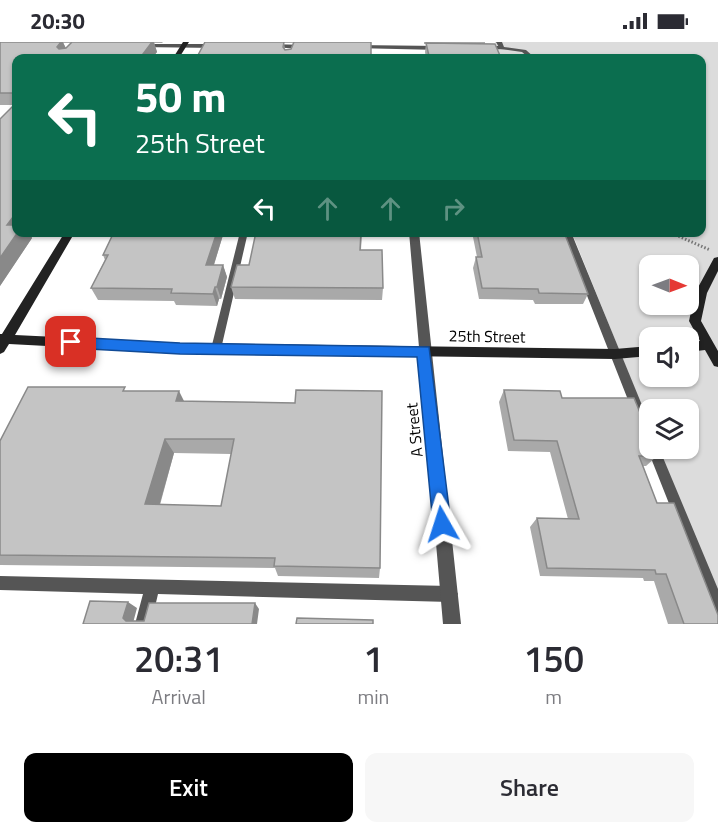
<!DOCTYPE html>
<style>
:root{--surface:#fff;--page:#f7f7f7;--text:#2b2b33;--muted:#7c7c81;--accent:#000}
body{margin:0;font-family:"Titillium Web",sans-serif;background:var(--page);color:var(--text);height:100vh;display:flex;flex-direction:column;font-size:22px;white-space:nowrap}
*{box-sizing:border-box;margin:0}
p{font-size:20px;color:var(--muted)}
.icon{flex:none;width:33px;height:33px;fill:none;stroke:currentColor;stroke-width:2;stroke-linecap:round;stroke-linejoin:round}
.map{position:relative;height:582px;overflow:hidden}
.drawer{display:flex;flex-direction:column;background:var(--surface);flex:1}
.drawer>*{flex:none}
.banner{position:absolute;left:12px;top:12px;width:694px;height:183px;border-radius:12px;box-shadow:0 2px 4px #0004;background:#0b6e4f;color:#fff;overflow:hidden}
.needle{width:39px;rotate:91deg}
.fabs{position:absolute;left:639px;top:213px;display:grid;gap:12px}
.fabs a{display:grid;place-items:center;width:60px;height:60px;border-radius:12px;background:var(--surface);box-shadow:0 2px 4px #0004;font-size:30px}
.pin{position:absolute;display:grid;place-items:center;width:51px;height:51px;color:#fff;margin:-26px;border-radius:12px;box-shadow:0 3px 9px #0006}
.me{position:absolute;width:66px;margin:-33px;rotate:354deg;stroke-linejoin:round;filter:drop-shadow(0 0 4px #0008)}
.turn{display:flex;align-items:center;gap:21px;height:126px;padding:0 24px;font-size:27px}
.turn .icon{width:78px;height:78px;stroke-width:2.5}
.turn b{display:block;font-size:42px;line-height:51px}
.lanes{display:flex;align-items:center;height:57px;padding:0 24px;background:#0003;justify-content:center;gap:30px;direction:ltr}
.lanes .off{opacity:.35}
.eta{display:flex;justify-content:space-evenly;align-items:center;height:102px;text-align:center}
.eta b{font-size:36px;font-weight:600;line-height:42px}
.button{display:flex;gap:12px;margin-top:auto;padding:12px 24px}
.button a{flex:1;height:69px;border-radius:12px;background:var(--accent);color:#fff;font-size:24px;font-weight:600;line-height:69px;text-align:center}
.button a+a{background:var(--page);color:var(--text)}
.status{display:flex;justify-content:space-between;align-items:center;height:42px;padding:0 30px;background:var(--surface);direction:ltr}
.status svg{height:16px;fill:currentColor}
.map>svg:first-child{display:block}
.green{fill:#dcdcdc;fill-rule:evenodd}
.lines{fill:none;stroke-linecap:round;stroke-linejoin:round}
.path{stroke:#777;stroke-width:3;stroke-dasharray:1.5 2;stroke-linecap:butt}
.lane{fill:#555;fill-rule:evenodd}
.street{fill:#555;fill-rule:evenodd}
.secondary{fill:#222;fill-rule:evenodd}
.wall{fill:#a9a9a9;fill-rule:evenodd}
.shaded-wall{fill:#898989}
.building{fill:#c4c4c4;stroke:#898989;stroke-width:1.5;fill-rule:evenodd}
.route{fill:#1a73e8;stroke:#114b97;stroke-width:1.5}
.labels{text-anchor:middle;dominant-baseline:central;stroke-width:4.5;stroke-linejoin:round;paint-order:stroke}
.street-label{font-size:16px;fill:#000;stroke:#fff}
</style>
<div class="status"><b>20:30</b><svg viewBox="0 0 49 12"><path d="M0 12V9h3v3zM5 12V6h3v6zM10 12V3h3v9zM15 12V0h3v12zM26 1h20v11H26zM47 4h2v5h-2z"/></svg></div>
<div class="map">
<svg width="718" height="582" viewBox="0 0 718 582">
<rect width="100%" height="100%" fill="#fff"/>
<path class="green" d="M495,0H718V551L659,407L688,406V368H650L649,382L572,191L702,190V16H501ZM650,224H688V262H650ZM650,296H688V334H650Z"/>
<g class="lines">
<path class="path" d="M669,190L710,208"/>
<path class="lane" d="M496,0H502L504,5L526,8L535,16H529L522,10L500,7Z
M240,190H248L221,307L220,310H212L211,307Z
M562,190H571L644,368L642,372L638,373L634,372L632,368Z
M650,402V406H659L718,547V573L713,570L710,565L647,406Z
M0,534L450,544L455,547L458,552L455,557L450,560L158,552L151,582H135L143,552L0,548Z"/>
<path class="street" d="M139,2H218L221,4L218,6L137,5Z
M268,2L308,3L311,5L308,7L266,5Z
M355,3L440,4L443,6L440,8L353,6Z
M502,4L504,7L481,8L478,6L481,4Z
M409,190H419L461,582H443Z"/>
<path class="secondary" d="M183,0H189L179,16H173Z
M65,190H75L15,293L180,301L615,307L650,304V314L615,317L180,311L9,302L4,310L0,312V292H2Z
M718,215V229L707,251L701,279L718,309V325L714,324L705,308L688,310V300L700,299L689,279L695,251L714,216Z"/>
</g>
<path class="wall" d="M0,0H163L162,1H154L157,10L152,16H16V190H29L32,196L0,244L14,63H0ZM63,1H71L66,6Z
M205,0H371V16H198L197,15ZM284,1H293L291,7L285,8Z
M424,0H485V2L501,16H426L425,10L426,2H424Z
M114,190H238L237,194L223,193L214,223H223L227,235L221,257H219L217,264L176,263L174,259L98,258L91,246L105,218L103,213Z
M249,190H362L361,208L383,246L382,258L235,257L231,245L249,223L256,194H249Z
M472,190H564L588,252L583,262H535L533,258L479,257L473,226L476,215H477Z
M504,348L562,356L657,414L646,424H643L657,461L718,582H668L654,539H644L643,536L540,534L530,485L537,476L568,477L550,410L508,409L499,360Z
M127,349L184,359L295,361L380,526L379,536L278,534L275,526L0,523V399ZM174,411L231,412L221,464L160,463Z"/>
<path class="shaded-wall" d="M61,0H63L67,9L62,16L57,5Z
M152,0H154L157,10L152,16H140Z
M16,171V190H29L32,196L0,244V216L7,183Z
M217,190H222L223,193L210,235L206,223Z
M223,223L227,235L221,257L217,245Z
M215,245L219,257L217,264L213,252Z
M179,349L187,365L176,359Z
M165,397L174,411L156,475L145,462Z
M128,560L137,566L133,581L126,579L123,576Z
M255,561L259,567L257,582H252Z"/>
<path class="building" d="M0,0H61L57,5L59,7L66,6L72,0H152L140,16H16V51H0Z
M205,0H284L283,5L285,8L291,7L294,0H371V16H207L208,15H197Z
M426,1L495,2L501,16H433V14H429Z
M16,61V171L7,183H16V190H18L0,216V77Z
M114,190H217L206,223H223L217,245H215L213,252L171,251L172,247L91,246L108,213H103Z
M256,190H361L360,208H382L383,246L231,245L237,223H249Z
M477,190H564L588,252L539,251L538,247L482,246L476,215H482Z
M28,345H125L123,349H179L176,359L295,361L296,348L382,349L380,526L274,524L275,516L0,513V399ZM165,397H234L221,464L145,462Z
M504,348L560,349L562,356H634L650,395V406H654L657,414H639L657,461H674L718,573V582H684L666,532H656L655,528L547,526L537,476L579,477L557,399L514,398Z
M90,559L128,560L123,576L126,579H144L149,561H255L252,582H83Z
M297,576L373,578V582H296Z"/>
<path class="route" d="M71,295L180,301L429,305L451,482L448,488L442,491L436,488L433,482L417,315L180,312L71,306L64,300Z"/>
<g class="labels">
<g class="street-label">
<text transform="translate(487 294) rotate(1)">25th Street</text>
<text transform="translate(414 388) rotate(-96)">A Street</text>
</g>
</g>
</svg>
<div class="fabs">
<a><svg class="needle" viewBox="-14 -14 28 28"><path d="M0-13l5 13h-10z" fill="#e53935"/><path d="M0 13l5-13h-10z" fill="#7c7c81"/></svg></a>
<a><svg class="icon" aria-label="sound" viewBox="0 0 24 24"><path d="M4 9h4l5-4v14l-5-4H4zM17 9q2 3 0 6"/></svg></a>
<a><svg class="icon" aria-label="layers" viewBox="0 0 24 24"><path d="M12 4l9 5-9 5-9-5zM3 14l9 5 9-5"/></svg></a>
</div>
<div class="pin" style="left:71px;top:300px;background:#d93025"><svg class="icon" aria-label="arrive" viewBox="0 0 24 24"><path d="M6 21V4h12l-3 4 3 4H6"/></svg></div>
<svg class="me" style="left:442px;top:482px" viewBox="-20 -20 40 40"><path d="M0-17L14 15 0 8-14 15z" fill="#1a73e8" stroke="#fff" stroke-width="4"/></svg>
<div class="banner">
<div class="turn"><svg class="icon" aria-label="left" viewBox="0 0 24 24"><path d="M17 20v-9H6M10 6l-5 5 5 5"/></svg><div><b>50 m</b>25th Street</div></div>
<div class="lanes"><svg class="icon" aria-label="left" viewBox="0 0 24 24"><path d="M17 20v-9H6M10 6l-5 5 5 5"/></svg><svg class="icon off" aria-label="ahead" viewBox="0 0 24 24"><path d="M12 20V5M6 11l6-6 6 6"/></svg><svg class="icon off" aria-label="ahead" viewBox="0 0 24 24"><path d="M12 20V5M6 11l6-6 6 6"/></svg><svg class="icon off" aria-label="right" viewBox="0 0 24 24"><path d="M7 20v-9h11M14 6l5 5-5 5"/></svg></div>
</div>
</div>
<section class="drawer">
<div class="eta">
<div><b>20:31</b><p>Arrival</p></div>
<div><b>1</b><p>min</p></div>
<div><b>150</b><p>m</p></div>
</div>
<div class="button"><a>Exit</a><a>Share</a></div>
</section>
